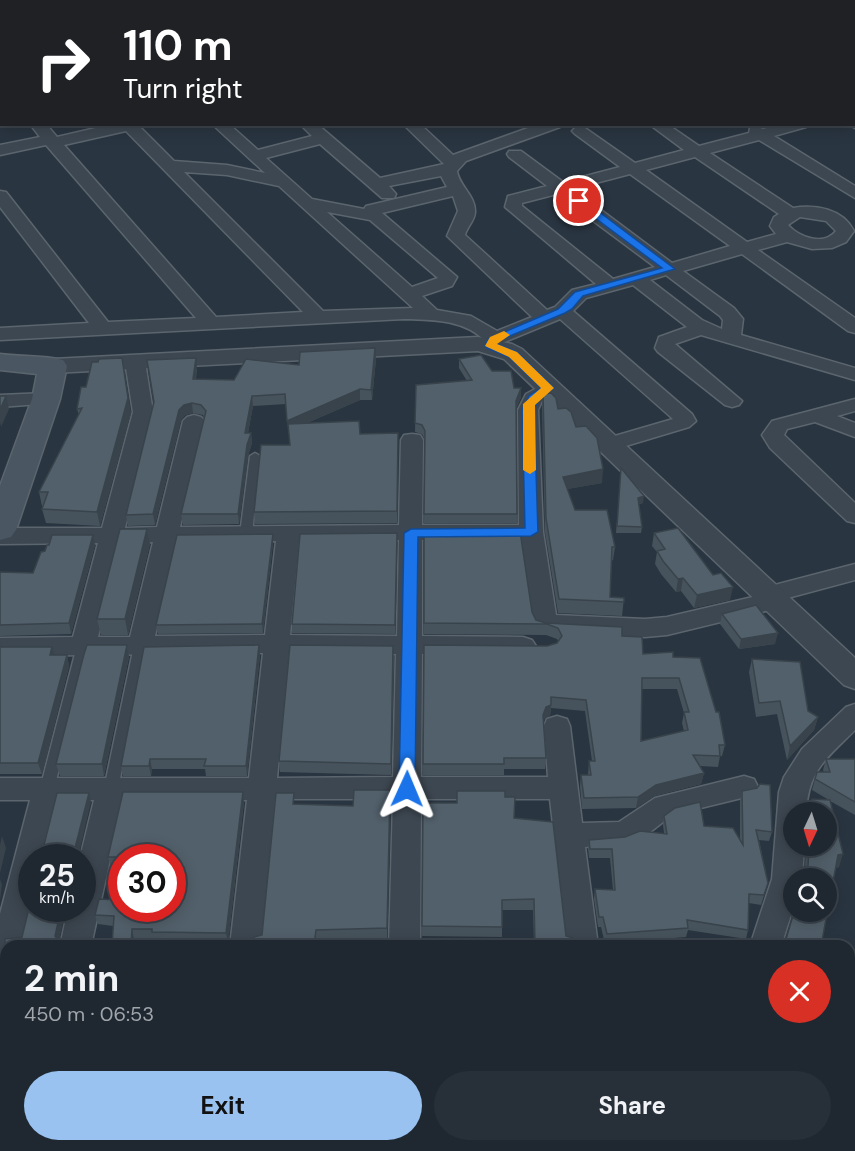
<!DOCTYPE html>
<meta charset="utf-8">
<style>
:root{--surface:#1f2831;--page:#273039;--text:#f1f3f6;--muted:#a1a6ab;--line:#3c444d;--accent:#99c2f0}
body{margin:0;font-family:"DM Sans",sans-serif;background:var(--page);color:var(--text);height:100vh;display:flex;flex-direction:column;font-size:22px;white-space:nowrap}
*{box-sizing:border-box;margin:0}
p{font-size:20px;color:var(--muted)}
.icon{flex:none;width:33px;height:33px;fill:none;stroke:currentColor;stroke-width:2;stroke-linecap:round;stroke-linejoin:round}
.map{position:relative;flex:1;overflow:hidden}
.sheet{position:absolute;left:0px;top:940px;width:855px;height:212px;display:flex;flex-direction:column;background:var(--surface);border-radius:18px 18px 0 0;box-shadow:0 3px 15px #0003,0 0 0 2px var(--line)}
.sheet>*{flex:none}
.hud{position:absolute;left:0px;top:0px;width:855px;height:126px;box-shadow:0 3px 15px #0003,0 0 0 2px var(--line);background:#202124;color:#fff;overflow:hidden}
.needle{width:39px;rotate:184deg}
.tools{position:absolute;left:783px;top:802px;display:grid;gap:12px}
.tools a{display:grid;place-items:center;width:54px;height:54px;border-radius:50%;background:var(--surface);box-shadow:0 3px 15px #0003,0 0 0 2px var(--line);font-size:30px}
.speed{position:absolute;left:18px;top:844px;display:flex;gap:12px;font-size:30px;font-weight:700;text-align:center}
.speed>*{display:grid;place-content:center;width:78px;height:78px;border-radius:50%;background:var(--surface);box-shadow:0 3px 15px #0003,0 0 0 2px var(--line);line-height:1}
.speed small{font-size:15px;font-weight:400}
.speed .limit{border:9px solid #d22;background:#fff;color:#111}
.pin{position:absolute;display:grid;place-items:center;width:51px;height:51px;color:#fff;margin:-26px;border:3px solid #fff;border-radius:50%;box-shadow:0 2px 6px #0007}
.me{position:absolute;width:66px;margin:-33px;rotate:1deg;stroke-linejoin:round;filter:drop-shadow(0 0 4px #0008)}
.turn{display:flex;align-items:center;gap:21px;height:126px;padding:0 24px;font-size:27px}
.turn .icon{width:78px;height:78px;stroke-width:2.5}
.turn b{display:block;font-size:42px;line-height:51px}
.round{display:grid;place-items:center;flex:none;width:63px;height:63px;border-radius:32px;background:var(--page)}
.headline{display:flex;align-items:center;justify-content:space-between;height:102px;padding:0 24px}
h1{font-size:36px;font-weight:700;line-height:45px}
.cta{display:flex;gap:12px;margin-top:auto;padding:12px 24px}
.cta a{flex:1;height:69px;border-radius:36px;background:var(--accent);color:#111;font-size:24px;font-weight:700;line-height:69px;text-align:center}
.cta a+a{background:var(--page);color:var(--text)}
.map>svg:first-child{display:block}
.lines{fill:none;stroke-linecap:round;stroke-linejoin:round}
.service-casing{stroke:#5b656e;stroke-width:3}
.minor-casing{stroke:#5b656e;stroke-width:3}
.tertiary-casing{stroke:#5b656e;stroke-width:3}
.secondary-casing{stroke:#5b656e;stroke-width:3}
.service{fill:#3d4751;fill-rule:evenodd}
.minor{fill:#3d4751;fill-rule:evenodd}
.tertiary{fill:#3d4751;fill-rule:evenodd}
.secondary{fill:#4b5663;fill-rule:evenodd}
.wall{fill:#47535c;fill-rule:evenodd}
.shaded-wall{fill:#39434b}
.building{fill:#52606b;stroke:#39434b;stroke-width:1.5;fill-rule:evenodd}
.route{fill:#1a73e8;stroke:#114b97;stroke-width:1.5}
.slow{fill:#f59e0b}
</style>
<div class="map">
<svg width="855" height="1151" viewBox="0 0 855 1151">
<rect width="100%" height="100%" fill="#293541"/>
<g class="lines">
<g class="service-casing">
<path id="service" d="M255,453L260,456L252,534L246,538L240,534L250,456Z
M83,642L87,643L89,646L54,789L52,793L47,794L42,793L40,789L77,646L79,643Z
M140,642L144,643L146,646L118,789L116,793L111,794L106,793L104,789L134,646L136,643Z"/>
</g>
<g class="minor-casing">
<path id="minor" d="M24,0H38L39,2H25Z
M121,0H134L135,2H122Z
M703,0H715L716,2H702Z
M750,0H762L749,2Z
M842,0H855V5L854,2Z
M0,12H2V21L0,20Z
M0,54H2V63H0Z
M854,67H855V76H854Z
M0,78H2V88H0Z
M854,117L855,118V128L848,124H854Z
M30,124H46L57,137L113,124H142L140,127L174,161L227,165L265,173L212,124H229L258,150L312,136L300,124H317L380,178L444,164L403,124H420L453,155L539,124H562L560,127L466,161L457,171C459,186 476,196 475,212C475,220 467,227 465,235L547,310L555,307L572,290L596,284L505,207L508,196L547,186L509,157L507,154L509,151H521L563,182L620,167L575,134L572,131L575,128H585L635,163L684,150L649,124H667L699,146L749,133L750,128L755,126L763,129L781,124H808L806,127L774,136L855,186V198L759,140L710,153L793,208C815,204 843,209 854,231L846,242L832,248L812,249L787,242L758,250L855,318V333L848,331L742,254L683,271L734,308L743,319L741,335L855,368V380L701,335L675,344L742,401L739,405L732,407L725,405L658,352L655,348L659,337L687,327L633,285L586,298L573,311L692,414L696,421L689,427L609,451L601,450L598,445L601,440L673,419L560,319L502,343L498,350H484L481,346L484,340C463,319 432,320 404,319L0,340V328L89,323L0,207V191L6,192L108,322L196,318L46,145L0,155V145L40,137ZM126,131L303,312L216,317L64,145ZM320,144L382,198H394L396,194L389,186L441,176L447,187L366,206L364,209L312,199L266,158ZM695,157L779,214L774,217L770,226L776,234L747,242L646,170ZM184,172L227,175L279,186L413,308L323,311ZM630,174L730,246L672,263L573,189ZM557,194L655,267L613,279L522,206V203ZM453,196L458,211L447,236L532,317L497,331L471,316L437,310L422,296L452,286L457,277L382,213ZM327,212L370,220L438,278L412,287ZM800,217L826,221L836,231C824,246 800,238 788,225ZM666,275L720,316L723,320L722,329L702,320L650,280Z
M135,356L142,358L145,362L153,412L125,528L157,527L183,421L187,417L194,415L201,417L205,421L180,527L399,525L401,440L404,435L412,434L420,435L423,440L422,525H519L518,410L526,394L548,382L555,384L558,388L542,401L538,410L543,532L556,615L645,619L667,617L757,596L759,589L855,564V580L784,599L782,607L667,635L645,637L545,632L536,629L533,623L521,540H422V636L523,637L532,640L536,646L532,652L523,655L422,654L421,777H548L544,726L547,719L557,716L567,719L570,726L582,823L619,822L655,798L744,776L754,779L758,787L754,795L672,815L645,836L623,844L585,847L598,946H567L550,799H421L420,946H389L393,799H275L261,946H230L247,800H123L91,946H60L68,909H82V858H80L94,800H58L44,858H32V909L23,946H6V985L0,987V914L30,800H0V778H249L263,653L0,656V638L73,637L98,543L0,544V528H102L133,412L125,362L128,358ZM399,540L397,636L290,635L299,541ZM276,541L265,635L155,636L177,542ZM153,542L130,637H98L121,543ZM289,653L396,654L393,777L277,778Z
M46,393L53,395L56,399L53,403L0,407V395Z
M855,399V411L837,416L855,423V437L815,422L787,429L784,435L855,503V523L847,521L770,448L762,435L772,421Z
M855,704V730C826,759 808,770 806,813H794V846H804L802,879H794V905L781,946H750L772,879L779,792L784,777L802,749L846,707Z
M0,991H6V1019H0Z
M258,1146H293L296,1151H260Z
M526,1146H561L564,1151H528Z"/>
</g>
<g class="tertiary-casing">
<path id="tertiary" d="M478,337L512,344L522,349L855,658V689L844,685L504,359L478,351L53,373L44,371L41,366L44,361L53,359Z
M849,1055H855V1095H849Z
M0,1059H6V1099H0Z"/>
</g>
<g class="secondary-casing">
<path id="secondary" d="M0,354C21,357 43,355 63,360L67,366L60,399L16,530L11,537L0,540V486L32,399L37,374L0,370Z"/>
</g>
<use href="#service" class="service"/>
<use href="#minor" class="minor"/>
<use href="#tertiary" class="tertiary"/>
<use href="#secondary" class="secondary"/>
</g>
<path class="wall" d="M376,359L372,400H360L307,423L360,434L398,433L397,523L255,524L254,512L290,445L286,404L253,406L248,433H251L252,443L248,456L239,524L183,525L181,514L204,418L203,415L193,413L185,415L181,420L155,525L128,526L126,515L197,368L196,379L234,380L299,365Z
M459,359L492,371L514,388H521V397L516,409L517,523H424L425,440L422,434L415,432L416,385L467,381L459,368Z
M543,394L576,427L602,483L567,489L575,510L615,547L613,560L611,561L610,597L624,598L622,616L558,613L545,532L542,407Z
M77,409L131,412L100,526L46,523L42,509L44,506H42L39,492L79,415Z
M621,468L643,503L639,504L642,527L641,533H616Z
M147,529L150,544L128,635H101L97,619Z
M424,531L532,612L536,620L546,623L622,636L643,654L673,657L725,745L722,756H720L718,767L700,766L704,773L701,784L654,796L636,808L582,809L580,786L581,775H588L589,761H592L585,711L551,708L550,716L545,718L543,722L546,758L545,769H504V775H423L424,645L547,646L557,643L558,641L557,639L546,635L424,634ZM642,689H677L684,713L682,723L684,731L641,741Z
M397,533L395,634L292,633V624Z
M654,533L730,600L694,608L681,591L676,592L661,574L655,564L657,552L652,546Z
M273,534V543L263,633L158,634L156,625Z
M95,545L71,634L0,636V572L33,573L45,551Z
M722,614L775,644L739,649L720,624Z
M127,645L129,657L104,776H60L56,764Z
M0,647L54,655H67L69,666L42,774H0Z
M260,655L247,776H206L205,769H152L151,776H123L121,766Z
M394,656L391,775L280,772L279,761Z
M752,659L808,711L818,717L814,730L787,760L777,714L756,717L749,672Z
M826,759H855V815L830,801L839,867L835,868L826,912L805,867L806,846H826V813H799L802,802L829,800L812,790L817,772H824L823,770Z
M390,790L387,939L317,941L262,935L295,804L353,806Z
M742,791L772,832L769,841L759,840L768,883L761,905L749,903L748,930L746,939L688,930L686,937L605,944L601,927H598L594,899L595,889L613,890L610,858H589L588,849L589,840L664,833L663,825L664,816L704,826L740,840V801Z
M505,797L566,936L573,946H534L533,910H502V937L422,936L423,803H456Z
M244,802L228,943L155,941L154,939H134L113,926L98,924L95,915L172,909V858H122V867H111L108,857Z
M800,868V879H797Z
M849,1121L853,1143L851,1149V1151H818L817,1146H849Z
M83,1146H230L229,1151L168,1150Z
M331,1146L492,1151H330Z"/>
<path class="shaded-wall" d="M375,348L376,359L372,400L371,390Z
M122,358L131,412L100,526L97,512Z
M196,358L197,368L194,389L193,379Z
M521,388V397L516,410V401Z
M360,389V400L288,431L287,421Z
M6,396L9,409L1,427L0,422V410Z
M252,396L253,406L246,443L245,433Z
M192,403L193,413L185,415L181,420L155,525L153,514L179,410L184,405Z
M251,433L252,443L248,456L239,524L238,514L247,445Z
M603,469L602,483L562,490L563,477Z
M644,496L643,503L637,504L638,498Z
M147,529L150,544L128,635L125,619Z
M273,534V543L263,633L262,624Z
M93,535L95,545L71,634L69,623Z
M683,578L681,591L676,592L678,579Z
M733,587L730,600L694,608L697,595Z
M778,633L775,644L739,649L741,639Z
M127,645L129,657L104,776L102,764Z
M259,645L260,655L247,776L246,766Z
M52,647L55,658L50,655Z
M67,655L69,666L42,774L38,763Z
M551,705L550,716L545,718L542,726L543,715L546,707Z
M818,717L814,730L787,760L790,746Z
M150,759L152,769L151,776L149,766Z
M704,773L701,784L654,796L636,808L638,797L656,785Z
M390,790L391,801L387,939V928Z
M243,792L244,802L228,943L226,933Z
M89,793L91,802L78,858H76L75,848Z
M2,836L6,848L0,873V845Z
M843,854L839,867L834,868L838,855Z
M0,879L2,885L0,900Z
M61,909H66L58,946L55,936Z
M132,929L134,939V946H131Z
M316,930V946H314Z
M6,1096V1121L2,1112Z
M49,1146H56L55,1151H48Z
M165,1146H167L168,1151H164Z
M226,1146H230L229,1151H224Z"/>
<path class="building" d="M375,348L371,390L360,389L287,421L285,394L252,396L245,433H251L247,445L238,514H181L206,411L201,405L192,403L184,405L179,410L153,514L126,515L154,402L147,360L196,358L193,379L234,380L246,359L299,365L300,352Z
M481,355L492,371H511L514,388H521L516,401L517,514H424L425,431L422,425L415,423L416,385L472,380L459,359Z
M122,358L128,398L97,512L42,509L48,492H39L82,408L77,409L81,387H86L92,362H98L99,359Z
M551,393L556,398L558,409L566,408L571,412L576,427L586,426L597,438L603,469L563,477L575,510H607L615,547H612L610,597L624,598V602L559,599L546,518L543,394Z
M0,396H6L0,410Z
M359,421L360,434L398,433L397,511L254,512L261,445H290L288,424Z
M621,468L644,496L638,498L642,527L617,526Z
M678,528L713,575L721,573L733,587L697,595L683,578L678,579L663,561L657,551L665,549L654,533Z
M120,529H147L125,619H97Z
M424,531H520L532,612L536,620L546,623L622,627V636L642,637L643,654L673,652V657L700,658L716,712H719L725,745H719L720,756L693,755L704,773L656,785L638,797L584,798L581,775H591L589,761H595L586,700L551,697V705L546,707L543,715L546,758H504V764H423L424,645L547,646L557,643L562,636L558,628L547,624L424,623ZM642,678H679L689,712H684L688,730L641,741Z
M397,533L395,625L292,624L300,534Z
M273,534L262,624L156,625L177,535Z
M52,535H93L69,623L0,625V572L33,573L41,552L45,551L47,545H49Z
M756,605L778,633L741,639L722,614Z
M87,645H127L102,764H56L84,654Z
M259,645L246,766H204L206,759H150L149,766H121L144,647Z
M290,645L393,646L391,764L279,761Z
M0,647H52L50,655H67L38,763H0Z
M752,659L800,662L808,711L818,717L790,746L780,701L759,703Z
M826,759H855V802L815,779L817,772H830Z
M760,784L770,785L772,832L756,830L768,883L764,895L749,894L748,930L687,920L688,928L607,934L603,917H599L595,889L615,890L612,849H590L589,840L625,837L640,831L667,834L664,816L675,808L700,802L704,826L733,828L743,845L742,791L757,788Z
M354,790H390L387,928L316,930L314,946H253L254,937L262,935L276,793H294L293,804L353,806Z
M457,791H505V797H515L514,818L553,822L566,936L573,938V946H535L534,899L502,900V927L422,926L423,803H457Z
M123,792H243L226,933L152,932V929H132L131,946H112L114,916L95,915L99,899L122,900V909H172V858H137V857H108Z
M57,793H89L75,848L76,858H38L40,851L43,849Z
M812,799L830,800L843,854L838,855L821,946H784L794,912H826V879H800V868L808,866L809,846H826V813H804L802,802H810Z
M32,880V909H61L55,936L57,939H88L87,946H6V958H5V939L22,937L31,900Z
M0,1088H6V1096L2,1112H6V1146H49L48,1151H0Z
M849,1121L853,1143H850L851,1151H823L822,1146H849Z
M83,1146H165L164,1151H82Z
M200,1146H226L224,1151H200Z
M331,1146H491L492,1151H433L374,1149L373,1151H330Z
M638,1146H737L738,1151H638Z
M532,1148L534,1151H524Z"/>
<path class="route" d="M575,199H582L675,269L583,296L572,309L565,313L498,341L497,344L517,352L554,388L538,400L534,410L538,532L531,536L418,537L415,789L413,793L407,795L402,793L399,789L404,533L411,529L525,528L522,410L529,396L541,388L509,357L487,348L485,346L488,339L558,309L575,292L662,268L575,203Z"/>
<path class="slow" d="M504,331L510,335L497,344L517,352L554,388L535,405L536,470L530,474L523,470V404L541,388L509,357L485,346L490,337Z"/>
</svg>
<div class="tools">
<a><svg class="needle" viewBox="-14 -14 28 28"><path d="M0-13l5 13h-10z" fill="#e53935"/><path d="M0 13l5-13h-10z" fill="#a1a6ab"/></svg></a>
<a><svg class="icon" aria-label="search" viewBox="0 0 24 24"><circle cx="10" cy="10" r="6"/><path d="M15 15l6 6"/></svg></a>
</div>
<div class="speed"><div>25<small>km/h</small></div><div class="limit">30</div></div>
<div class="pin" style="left:579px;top:201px;background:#d93025"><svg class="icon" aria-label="arrive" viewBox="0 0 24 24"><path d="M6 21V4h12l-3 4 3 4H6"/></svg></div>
<svg class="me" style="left:407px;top:789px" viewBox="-20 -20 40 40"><path d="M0-17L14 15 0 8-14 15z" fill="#1a73e8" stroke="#fff" stroke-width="4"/></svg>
<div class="hud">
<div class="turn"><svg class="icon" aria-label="right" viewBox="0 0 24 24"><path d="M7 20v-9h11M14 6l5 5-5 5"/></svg><div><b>110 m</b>Turn right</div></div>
</div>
<section class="sheet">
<div class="headline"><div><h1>2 min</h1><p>450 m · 06:53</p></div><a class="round" style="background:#d93025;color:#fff"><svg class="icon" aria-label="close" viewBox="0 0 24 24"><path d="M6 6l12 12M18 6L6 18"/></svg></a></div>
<div class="cta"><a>Exit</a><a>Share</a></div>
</section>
</div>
